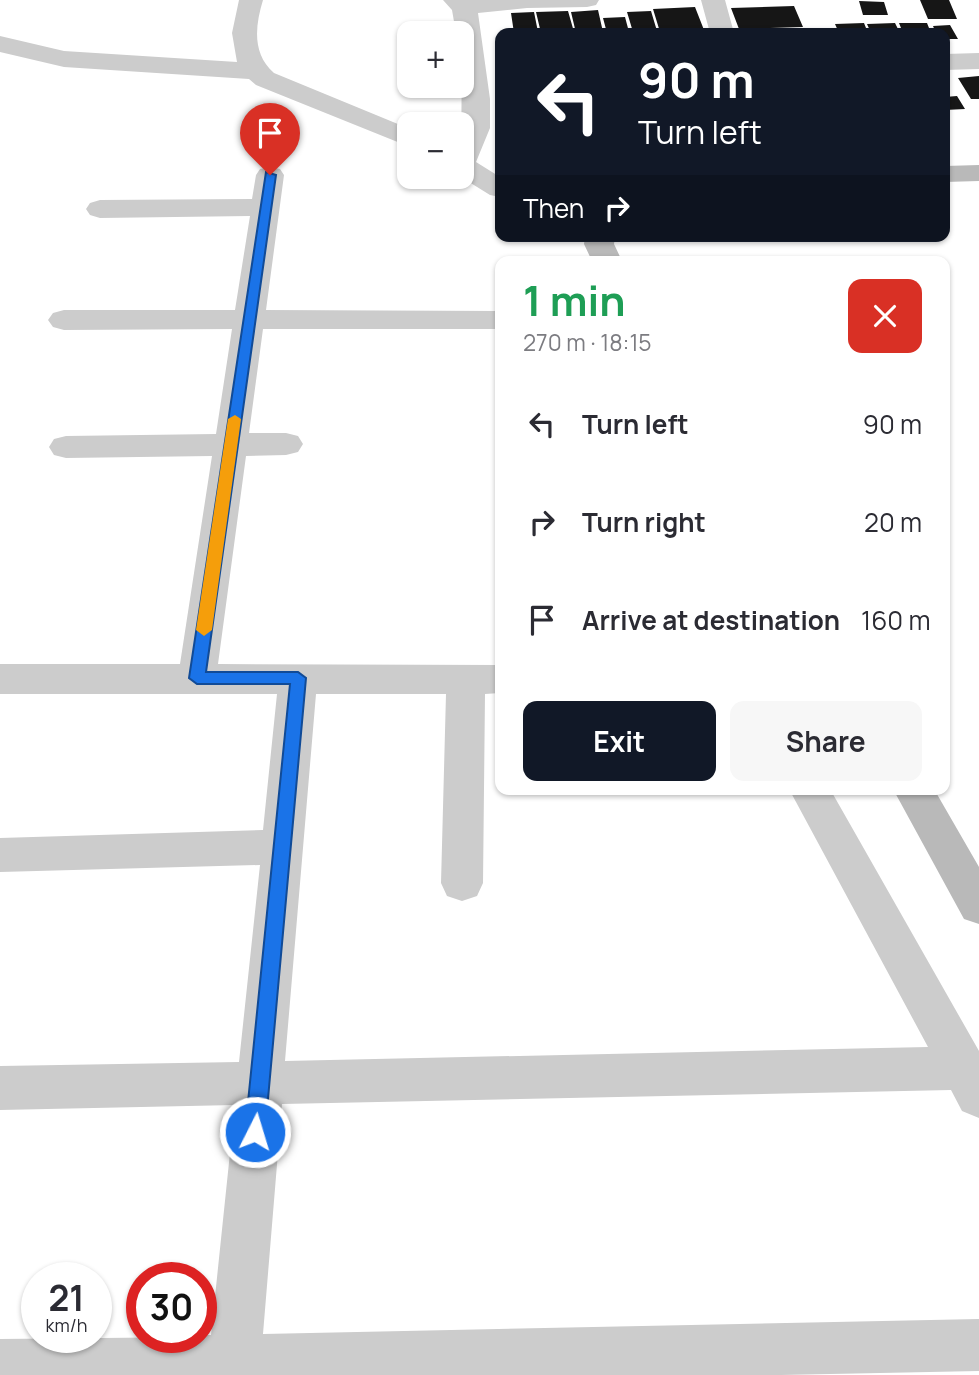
<!DOCTYPE html>
<meta charset="utf-8">
<style>
:root{--surface:#fff;--page:#f7f7f7;--text:#2b2b33;--muted:#7c7c81;--accent:#111827}
body{margin:0;font-family:Manrope,sans-serif;background:var(--page);color:var(--text);height:100vh;display:flex;flex-direction:column;font-size:26px;white-space:nowrap}
*{box-sizing:border-box;margin:0}
p{font-size:23px;color:var(--muted)}
.icon{flex:none;width:38px;height:38px;fill:none;stroke:currentColor;stroke-width:2;stroke-linecap:round;stroke-linejoin:round}
.map{position:relative;flex:1;overflow:hidden}
.details{position:absolute;left:495px;top:256px;width:455px;height:539px;display:flex;flex-direction:column;background:var(--surface);border-radius:14px;box-shadow:0 2px 5px #0004}
.details>*{flex:none}
.guide{position:absolute;left:495px;top:28px;width:455px;height:214px;border-radius:14px;box-shadow:0 2px 5px #0004;background:#111827;color:#fff;overflow:hidden}
.controls{position:absolute;left:397px;top:21px;display:grid;gap:14px}
.controls a{display:grid;place-items:center;width:77px;height:77px;border-radius:14px;background:var(--surface);box-shadow:0 2px 5px #0004;font-size:35px}
.speed{position:absolute;left:21px;top:1262px;display:flex;gap:14px;font-size:35px;font-weight:700;text-align:center}
.speed>*{display:grid;place-content:center;width:91px;height:91px;border-radius:50%;background:var(--surface);box-shadow:0 2px 5px #0004;line-height:1}
.speed small{font-size:18px;font-weight:400}
.speed .limit{border:10px solid #d22;background:#fff;color:#111}
.pin{position:absolute;display:grid;place-items:center;width:60px;height:60px;color:#fff;margin:-72px -30px;border-radius:50% 50% 50% 0;rotate:-45deg;box-shadow:0 0 7px #0007}
.pin .icon{rotate:45deg}
.me{position:absolute;width:77px;margin:-38px;rotate:5deg;stroke-linejoin:round;filter:drop-shadow(0 0 5px #0008)}
.turn{display:flex;align-items:center;gap:24px;height:147px;padding:0 28px;font-size:32px}
.turn .icon{width:91px;height:91px;stroke-width:2.5}
.turn b{display:block;font-size:49px;line-height:60px}
.then{display:flex;align-items:center;height:66px;padding:0 28px;background:#0003;gap:14px;font-size:26px}
.round{display:grid;place-items:center;flex:none;width:74px;height:74px;border-radius:14px;background:var(--page)}
.summary{display:flex;align-items:center;justify-content:space-between;height:119px;padding:0 28px}
h1{font-size:42px;font-weight:700;line-height:52px;color:#1e9e55}
.primary-button{display:flex;gap:14px;margin-top:auto;padding:14px 28px}
.primary-button a{flex:1;height:80px;border-radius:14px;background:var(--accent);color:#fff;font-size:28px;font-weight:700;line-height:80px;text-align:center}
.primary-button a+a{background:var(--page);color:var(--text)}
ul{padding:0;list-style:none}
li{display:flex;align-items:center;gap:21px;height:98px;padding:0 28px}
li div{flex:1}
li b{display:block;font-size:26px}
li em{font-style:normal}
.map>svg:first-child{display:block}
.building{fill:#161616}
.lines{fill:none;stroke-linecap:round;stroke-linejoin:round}
.minor{fill:#ccc;fill-rule:evenodd}
.secondary{fill:#b9b9b9;fill-rule:evenodd}
.route{fill:#1a73e8;stroke:#114b97;stroke-width:2}
.slow{fill:#f59e0b}
</style>
<div class="map">
<svg width="979" height="1375" viewBox="0 0 979 1375">
<rect width="100%" height="100%" fill="#fff"/>
<path class="building" d="M920,0H949L957,19H928Z
M859,1L884,2L888,15H863Z
M794,6L803,27L739,29L731,8Z
M695,7L704,30L660,32L653,9Z
M598,10L603,32L576,33L571,12Z
M568,11L574,32L541,33L536,12Z
M651,11L657,31L633,32L627,12Z
M534,12L538,32L514,33L511,13Z
M625,17L629,32L607,33L603,18Z
M864,23L868,33H839L835,24Z
M895,23L900,33H871L867,24Z
M899,23H927L931,33H903Z
M950,25L958,39H945V33H936L933,26Z
M979,76V99H971L958,78Z
M957,96L965,109L945,110V97Z"/>
<g class="lines">
<path class="minor" d="M239,0H263C255,26 252,54 274,73L410,129V147L256,85L249,79L64,67L0,52V36L64,51L237,62L232,33Z
M443,0H599L596,5L587,7L527,8L478,13L490,99V128L476,162L500,177V197L490,195L461,177L462,33H456L452,10Z
M701,0H725L734,33H710Z
M979,53V69L945,70V54Z
M270,167L280,169L284,175L266,310L500,311V327L495,329H263L249,433H286L298,436L303,444L298,452L286,455L246,456L218,664L500,665V693L485,694L483,883L477,896L462,901L447,896L441,883L446,694H316L285,1061L928,1047L789,789H830L979,1051V1118L962,1111L951,1090L282,1104L263,1334L979,1319V1371L781,1375H0V1339L201,1337V1335H211L235,1105L0,1110V1066L239,1062L260,865L0,872V838L263,830L277,694H0V664H180L212,456L66,458L54,455L49,447L54,439L66,436L216,434L232,329L64,330L53,327L48,320L53,313L64,310H235L250,216L100,218L90,215L86,209L90,203L100,200L252,199L256,175L260,169Z"/>
<path class="secondary" d="M979,165V181L945,182V166Z
M585,236H615L614,244L622,261H592L584,244Z
M893,789H934L979,867V924L964,919Z"/>
</g>
<path class="route" d="M266,172L276,175L206,672H298L306,678L265,1132L262,1139L255,1141L248,1139L245,1132L290,684H197L189,678Z"/>
<path class="slow" d="M235,415L241,419L212,630L204,636L196,630L228,419Z"/>
</svg>
<div class="controls">
<a>+</a>
<a>−</a>
</div>
<div class="speed"><div>21<small>km/h</small></div><div class="limit">30</div></div>
<div class="pin" style="left:270px;top:175px;background:#d93025"><svg class="icon" aria-label="arrive" viewBox="0 0 24 24"><path d="M6 21V4h12l-3 4 3 4H6"/></svg></div>
<svg class="me" style="left:255px;top:1132px" viewBox="-20 -20 40 40"><circle r="17" fill="#1a73e8" stroke="#fff" stroke-width="3"/><path d="M0-11L8 9 0 5-8 9z" fill="#fff"/></svg>
<div class="guide">
<div class="turn"><svg class="icon" aria-label="left" viewBox="0 0 24 24"><path d="M17 20v-9H6M10 6l-5 5 5 5"/></svg><div><b>90 m</b>Turn left</div></div>
<div class="then">Then<svg class="icon" aria-label="right" viewBox="0 0 24 24"><path d="M7 20v-9h11M14 6l5 5-5 5"/></svg></div>
</div>
<section class="details">
<div class="summary"><div><h1>1 min</h1><p>270 m · 18:15</p></div><a class="round" style="background:#d93025;color:#fff"><svg class="icon" aria-label="close" viewBox="0 0 24 24"><path d="M6 6l12 12M18 6L6 18"/></svg></a></div>
<ul>
<li><svg class="icon" aria-label="left" viewBox="0 0 24 24"><path d="M17 20v-9H6M10 6l-5 5 5 5"/></svg><div><b>Turn left</b></div><em>90 m</em></li>
<li><svg class="icon" aria-label="right" viewBox="0 0 24 24"><path d="M7 20v-9h11M14 6l5 5-5 5"/></svg><div><b>Turn right</b></div><em>20 m</em></li>
<li><svg class="icon" aria-label="arrive" viewBox="0 0 24 24"><path d="M6 21V4h12l-3 4 3 4H6"/></svg><div><b>Arrive at destination</b></div><em>160 m</em></li>
</ul>
<div class="primary-button"><a>Exit</a><a>Share</a></div>
</section>
</div>
